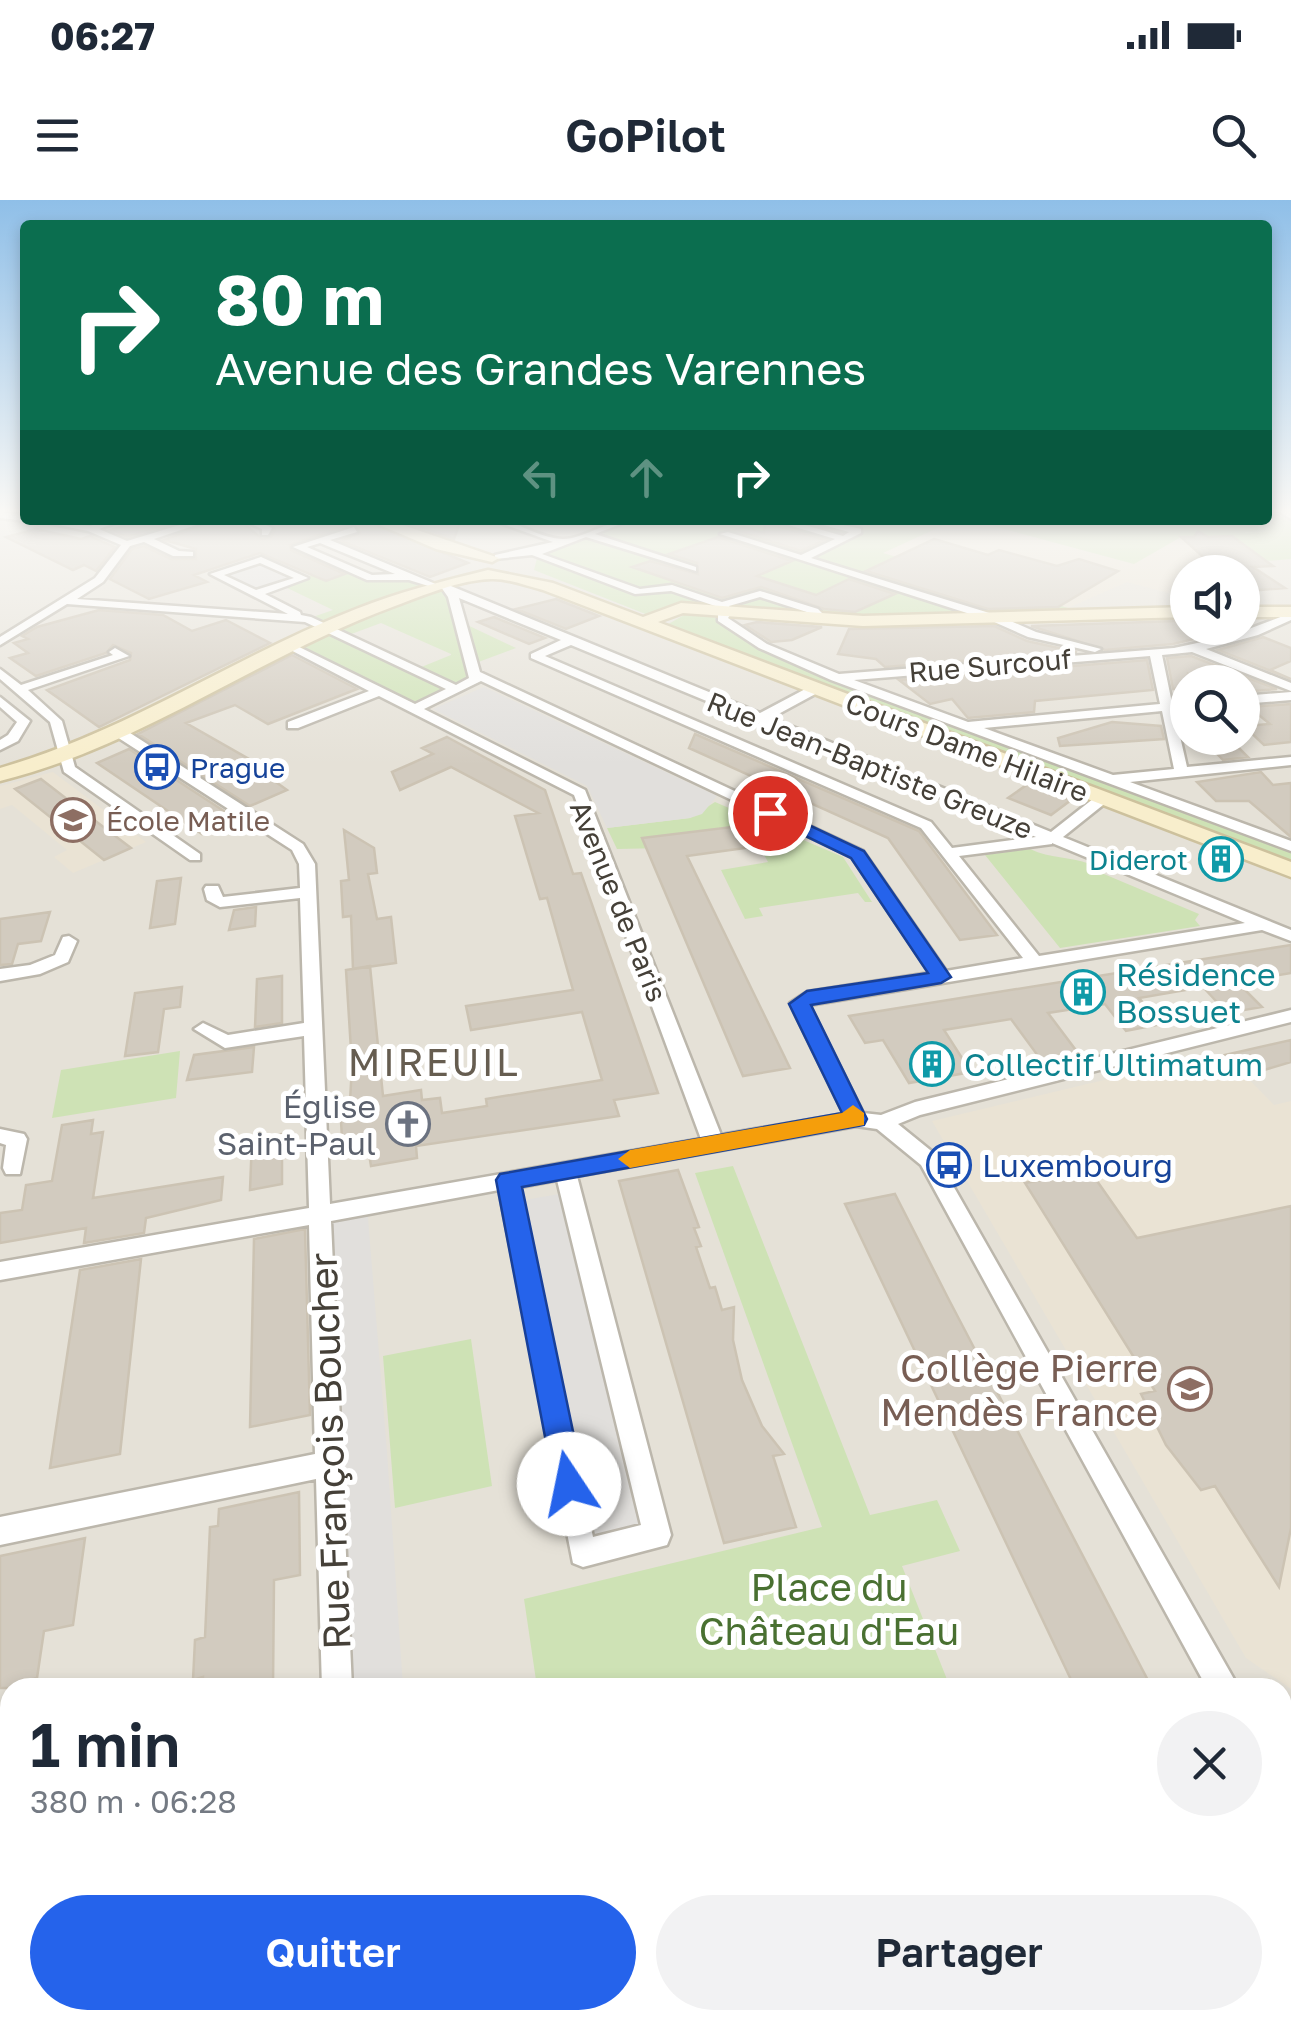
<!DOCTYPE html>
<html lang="fr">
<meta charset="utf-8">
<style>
:root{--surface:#fff;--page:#f2f2f3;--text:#1f2937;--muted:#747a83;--accent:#2563eb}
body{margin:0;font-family:"Golos Text",sans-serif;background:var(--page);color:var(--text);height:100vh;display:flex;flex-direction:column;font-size:38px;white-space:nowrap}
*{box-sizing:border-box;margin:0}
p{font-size:32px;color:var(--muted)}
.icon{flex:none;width:55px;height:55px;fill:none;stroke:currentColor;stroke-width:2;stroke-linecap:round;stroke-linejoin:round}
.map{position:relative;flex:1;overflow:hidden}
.sheet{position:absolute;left:0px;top:1478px;width:1292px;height:352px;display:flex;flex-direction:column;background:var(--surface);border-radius:30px 30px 0 0;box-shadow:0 5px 15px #0003}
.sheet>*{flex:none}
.banner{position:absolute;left:20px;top:20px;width:1252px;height:305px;border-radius:10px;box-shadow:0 5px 15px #0003;background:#0b6e4f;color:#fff;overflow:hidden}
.tools{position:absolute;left:1170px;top:355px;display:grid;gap:20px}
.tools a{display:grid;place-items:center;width:90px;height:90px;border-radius:50%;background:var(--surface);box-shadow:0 5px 15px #0003;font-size:50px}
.pin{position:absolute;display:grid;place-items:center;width:85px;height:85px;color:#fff;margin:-42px;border:5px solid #fff;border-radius:50%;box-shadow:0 2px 10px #0007}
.me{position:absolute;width:110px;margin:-55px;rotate:349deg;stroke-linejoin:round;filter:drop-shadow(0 0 8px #0008)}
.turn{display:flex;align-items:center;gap:35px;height:210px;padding:0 30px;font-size:45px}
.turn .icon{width:130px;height:130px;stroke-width:2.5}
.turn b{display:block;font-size:70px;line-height:85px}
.lanes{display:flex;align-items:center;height:95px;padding:0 30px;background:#0003;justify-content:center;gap:50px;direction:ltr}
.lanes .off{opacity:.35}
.round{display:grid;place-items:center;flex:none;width:105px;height:105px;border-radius:52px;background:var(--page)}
.head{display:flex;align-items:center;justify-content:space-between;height:170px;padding:0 30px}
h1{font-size:60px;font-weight:600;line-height:75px}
.primary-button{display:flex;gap:20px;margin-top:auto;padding:20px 30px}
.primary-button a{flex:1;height:115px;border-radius:60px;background:var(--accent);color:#fff;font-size:40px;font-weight:600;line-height:115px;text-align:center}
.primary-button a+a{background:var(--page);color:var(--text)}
.status{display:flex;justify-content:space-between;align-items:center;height:70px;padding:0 50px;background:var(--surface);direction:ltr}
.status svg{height:28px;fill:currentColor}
header{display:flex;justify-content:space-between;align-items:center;height:130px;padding:0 30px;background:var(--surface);font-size:45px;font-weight:600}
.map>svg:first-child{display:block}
.residential{fill:#e5e1d7;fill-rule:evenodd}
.education{fill:#eae3d4}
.green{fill:#cee2b5;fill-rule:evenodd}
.parking{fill:#e1dfdc}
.building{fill:#d2cbbf;stroke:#ccc3b3;stroke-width:2.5}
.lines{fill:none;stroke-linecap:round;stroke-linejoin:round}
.street-casing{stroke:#bcb7ac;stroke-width:5}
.secondary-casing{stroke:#cdc19d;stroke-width:5}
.street{fill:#fff;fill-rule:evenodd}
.secondary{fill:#f8eecc;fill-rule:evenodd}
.route{fill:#2563eb;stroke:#184099;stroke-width:2.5}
.slow{fill:#f59e0b}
.labels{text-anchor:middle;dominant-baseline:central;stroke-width:10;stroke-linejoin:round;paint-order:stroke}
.far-street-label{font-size:28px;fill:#454038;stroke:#fff}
.far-transit-label{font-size:28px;fill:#164399;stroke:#fff;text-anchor:start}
.far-education-label{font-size:28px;fill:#785e54;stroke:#fff;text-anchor:start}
.far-culture-label{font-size:28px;fill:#0d838f;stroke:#fff;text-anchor:end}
.culture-label{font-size:32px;fill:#0d838f;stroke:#fff;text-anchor:start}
.worship-label{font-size:32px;fill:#5b616d;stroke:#fff;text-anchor:end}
.transit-label{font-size:32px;fill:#164399;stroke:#fff;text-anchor:start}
.quarter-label{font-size:38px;letter-spacing:2.5px;fill:#665d50;stroke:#fff}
.near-education-label{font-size:38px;fill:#785e54;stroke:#fff;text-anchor:end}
.near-street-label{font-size:38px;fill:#454038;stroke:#fff}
.near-park-label{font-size:38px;fill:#497031;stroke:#fff}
</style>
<div class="status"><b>06:27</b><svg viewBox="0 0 49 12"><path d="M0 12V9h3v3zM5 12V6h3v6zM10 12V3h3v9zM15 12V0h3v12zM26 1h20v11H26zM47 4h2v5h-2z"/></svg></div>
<header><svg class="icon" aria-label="menu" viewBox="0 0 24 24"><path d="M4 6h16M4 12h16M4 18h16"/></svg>GoPilot<svg class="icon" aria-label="search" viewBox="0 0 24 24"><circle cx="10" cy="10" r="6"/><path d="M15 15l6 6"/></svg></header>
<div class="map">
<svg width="1291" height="1828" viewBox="0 0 1291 1828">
<rect width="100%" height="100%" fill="#f2efe8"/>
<path class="residential" d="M0,309H25V320H1268V309H1291V1828H0ZM1188,372H1242V428H1188ZM1188,482H1242V538H1188ZM10,1488H1282V1820H10Z"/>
<path class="education" d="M955,320H971L1133,364L1181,337L1220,372H1188L1187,398L1127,382L1068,408L882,353Z
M53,572L146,642L73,673L54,657L67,650L12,605L0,609V586Z
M1225,855L1274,905L1291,901V1489L1246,1458L932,921L1192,859L1205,875L1218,872L1207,858Z
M10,1628V1820H300V1828H0V1630Z"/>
<path class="green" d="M1268,309L1291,322V359L1266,361L1232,336L1181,337L1134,364L971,320H1268Z
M608,320H955L883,353L1068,408L888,417L688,404L648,415L534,370L537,358L620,325Z
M355,371L410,377L447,388L461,422L516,448L473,464L476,480L414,509L287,444L321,426L307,419L333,410L281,385L313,375L327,380ZM381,423L451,454V455L414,470L346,436Z
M684,415L712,416L757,447L808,470L1291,650V663L665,426Z
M715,602L843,657L872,702H865L858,693L759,708L763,716L745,719L721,670L768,662L759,646L617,649L607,628L690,618Z
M1030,649C1051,659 1069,656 1090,664L1092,669L1199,714L1195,720L1200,726L1060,748L985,655Z
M180,851L176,898L52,918L61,870Z
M733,966L870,1315L937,1300L960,1351L902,1366L950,1487H537L524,1399L822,1327L695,973Z
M471,1139L492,1286L395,1308L383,1156Z
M10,1650V1759L0,1762V1653Z
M426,1820H1083L1087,1828H427Z"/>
<path class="parking" d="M261,360L303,378L255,394L215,374Z
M484,487L717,596L702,614L690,618L607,628L587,586L433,509Z
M571,992L657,1335L583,1353L513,1002Z
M367,1006L387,1252L403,1487H337L320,1015Z"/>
<path class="building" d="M143,320H183L127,337L111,330Z
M215,320H240L262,339L271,337L275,330L264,320H365L468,363L430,377L341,341L360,333L353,323L290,345L291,350L345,374L326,381L260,353L194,375L207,382L149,399L110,379L132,349L144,346L171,359H196V349L164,340Z
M400,320H461L454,339Z
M765,320L771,324L825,340L801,351L735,330L744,327L764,333Z
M36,329L81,339L90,336L115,347L96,371L84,365L73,370L6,337Z
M1198,331L1208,337L1232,336L1273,366L1253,367L1285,388L1249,391L1242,385V372H1220L1181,337H1194Z
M718,337L792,361L757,376L816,395L849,379L895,394L855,412L824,409L761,387L722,398L632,367L650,361L698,374L697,363L669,354Z
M934,339L988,355L999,350L1057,366L1079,359L1118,371L1058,407L988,409L866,371Z
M556,399L599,416L566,429L516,409Z
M99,410L163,415L192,431L226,420L270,443L99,527L47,490L130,460L131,453L113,445L106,453L36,476L10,458L28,453L14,443L28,439L22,436L37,427Z
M494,417L545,438L529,444L478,422Z
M1176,421H1188V429L1240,428L1173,444L1105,450L1031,426Z
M757,422L822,427L792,440L771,442L745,425Z
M994,426L1027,441L1077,452L885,467L876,459L838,454L849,429Z
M1263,437L1291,448V461L1270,470L1291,479L1218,450Z
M292,455L357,489L268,524L235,505L186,523L256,563L252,565L287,590L250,606L138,534Z
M1191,456L1277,489L1242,492V482H1197L1188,474V487L1173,489L1167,458Z
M1147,460L1153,490L1035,501L1034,512L968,518L952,499L930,504L899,480Z
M1291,504V542L1264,545L1244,526L1270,524L1249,507Z
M1112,522L1161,526L1164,539L1060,546L1058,538Z
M695,534L919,631L997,735L960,740L888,638L689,548Z
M447,537L545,590L573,674L581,673L658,893L614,900L619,916L416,946L417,958L371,966L369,954L352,957L351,937L342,939L340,903L350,901L352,866L346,770L370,766L383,896L421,890L422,900L440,898L442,913L487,906L486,899L602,880L582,812L471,830L466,806L573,790L547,698L540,699L515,616L538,613L451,567L400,590L392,572L433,554L422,548Z
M1202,538H1229L1248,557L1223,560Z
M129,549L230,615L234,620L202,634L97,563Z
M1261,572L1273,585L1291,583V637L1249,601H1216L1197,582Z
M41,579L85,613L131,648L104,660L15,589Z
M1028,584L1071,600L1051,615L1008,598Z
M740,626L752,647L687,656L790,868L743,876L642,638Z
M344,630L374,648L377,673L368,674L377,719L391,717L396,763L353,769L351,716L343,717L341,681L349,680Z
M181,678L175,724L150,728L157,681Z
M256,707L255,726L229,730L234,710Z
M50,712L41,741L18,744L12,764L0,765V719Z
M1291,745V773L1237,782L1262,807L1227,813L1203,787L1139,798L1162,824L1126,831L1105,804L1048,813L1078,853L1041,860L1011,819L944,830L971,872L909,883L883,840L865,843L849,816Z
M282,776V823L255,827L257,779Z
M182,787L180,807L164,809L158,852L125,856L135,793Z
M1291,840V862L1264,870L1243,873L1225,855Z
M254,847L252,872L187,880L194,855Z
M93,920L91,934L103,932L93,998L223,977L221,1000L146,1018L144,1033L84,1043L86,1028L0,1043V1013L22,1010L26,985L52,981L62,925Z
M282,934V984L250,990L252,939Z
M678,970L699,1027L694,1028L701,1046L696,1047L710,1088L715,1087L722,1110L734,1107L733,1140L742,1180L762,1226L784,1254L773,1256L796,1327L724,1343L619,981Z
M1090,971L1137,1038L1291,1006V1328L1279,1387L1215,1286L1201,1290L1166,1245L1141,1194L1155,1191L1025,983Z
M895,994L948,1098L1152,1488H1075L845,1004Z
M305,1029L310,1215L250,1227L254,1039Z
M141,1059L120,1254L50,1268L80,1070Z
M299,1292L300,1375L274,1380L273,1488H203V1477L193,1480L195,1440L205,1437L210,1327L218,1326L219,1309Z
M85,1338L73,1425L44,1431L37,1478L29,1480L28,1488H0V1356Z"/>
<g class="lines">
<g class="street-casing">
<path id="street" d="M1276,309L1291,312V319Z
M0,312L25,315V320H28L25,321L0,318Z
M34,320L90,326L109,320H124L99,329L127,341L196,320H211L154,339L179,351L193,352V356H173L144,342L130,346L103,382L77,399L288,414L210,374L261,357L308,378L265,394L300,412L301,415L311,417L456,485L469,478L448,397L441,387L446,384L760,513L811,486H819V492L771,518L1051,632L1098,595H1108V601L1063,637L1291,730V741L1262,730L809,805L863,913L881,915L915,902L1291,810V822L920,915L898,924L935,954L1239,1488H1207L921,965L877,929L856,926L577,976L671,1335L667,1345L583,1367L573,1363L499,990L331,1021L352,1488H322L316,1279L0,1345V1317L315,1254L309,1025L0,1080V1062L309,1008L304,836L225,848L194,829L203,823L228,835L304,823L300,698L220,707L207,700L204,689L206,686H218L223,697L300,688L299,664L292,650L117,537V531H127L303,644L315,664L330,1004L701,939L574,595L379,496L298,528H288V522L369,491L283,446L281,444L287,441L415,504L446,489L305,422L67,404L0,445V437L95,378L121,345L88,331ZM260,363L294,378L256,390L224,375ZM459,398L561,440L531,454V458L921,628L1023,758L946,771L863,651L480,472ZM571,445L1036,637L952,648L931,622L545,456ZM481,481L852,657L930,773L807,792L790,803L844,914L721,935L585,590L424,509ZM1052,644V643L1245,723L1039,756L959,656ZM557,980L641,1325L593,1337L520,987Z
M243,320H256L272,328L268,335H262V329Z
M492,320C517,320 538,338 562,339C582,340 607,320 631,320L595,334L696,367V371L586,337L542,354L640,389L672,385L722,402L760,391L818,409L828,419L826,421H818L810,413L760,397L729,406L732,412L728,418L767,444L839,474L1174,448L1230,436L1291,413V420L1258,435L1206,449L1291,483V491L1192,452L1162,455L1172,503L1188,501V509L1174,510L1187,567L1291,557V565L1130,582L1291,641V651L831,480L759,448L718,421V407L671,391L635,394L532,355L495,359V355L553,342ZM1150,456L1160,504L968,522L854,480ZM1162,511L1174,569L1113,575L984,528Z
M772,320H787L843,336L849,332L820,324L825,321L861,329V333L811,358L999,416L1036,432L1101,449L1095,452L1028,437L992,421L720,334L728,332L801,355L835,339Z
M354,327L357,332L330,340L438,385V389L409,380H367L293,347ZM320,343L395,374L372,375L307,347Z
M115,448L129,456L28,490L62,521L75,567L200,654V660H190L64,572L50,522L0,479V469L21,485L113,455L109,452Z
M1291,492V500L1242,504V496Z
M0,497L30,521L18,541L0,550V540L8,535L17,522L0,507Z
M69,736L77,741L68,762L40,774L0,781V769L30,765L55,755L63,737Z
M0,929L24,934L27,939L20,974H6L3,968L6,945L0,943Z
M1282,1560L1291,1564V1622L1282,1619Z
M331,1820H367V1828H331Z"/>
</g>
<g class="secondary-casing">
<path id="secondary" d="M368,320H388L499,358L492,362L436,349Z
M488,370L553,383L643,417L681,403L863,416L1188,407V417L863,426L683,413L658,422L1291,662V677L543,390C527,386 507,378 491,379C460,380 424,395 395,406C259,456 142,546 0,581V568C129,531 233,457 356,409C399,392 443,381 488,370Z
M1242,407H1291V417H1242Z"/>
</g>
<use href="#street" class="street"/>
<use href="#secondary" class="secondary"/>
</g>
<linearGradient id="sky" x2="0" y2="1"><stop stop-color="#8fbfe8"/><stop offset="0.55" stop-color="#f9f8f5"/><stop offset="1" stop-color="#f9f8f5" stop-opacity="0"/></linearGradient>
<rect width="1291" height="565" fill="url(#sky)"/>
<path class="route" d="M764,609H775L864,651L951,777L941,783L811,805L867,919L864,925L522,987L584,1284L579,1295L569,1299L558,1295L554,1284L496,980L500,974L842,913L789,804L807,791L928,773L851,658L764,616Z"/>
<path class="slow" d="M853,905L864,913V925L630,968L618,959L630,950L842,913Z"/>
<defs>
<g id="bus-ring" transform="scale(2.25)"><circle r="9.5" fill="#fff" stroke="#1a4fb4" stroke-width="1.5"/><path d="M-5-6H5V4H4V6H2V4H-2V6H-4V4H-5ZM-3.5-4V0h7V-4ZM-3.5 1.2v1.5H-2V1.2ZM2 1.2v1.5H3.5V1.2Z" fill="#1a4fb4"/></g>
<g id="school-ring" transform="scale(2.25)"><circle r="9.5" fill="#fff" stroke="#8d6e63" stroke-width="1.5"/><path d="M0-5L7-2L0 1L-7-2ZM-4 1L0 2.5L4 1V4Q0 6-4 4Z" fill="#8d6e63"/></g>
<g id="building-ring" transform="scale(2.25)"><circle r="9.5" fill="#fff" stroke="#0f9aa8" stroke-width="1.5"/><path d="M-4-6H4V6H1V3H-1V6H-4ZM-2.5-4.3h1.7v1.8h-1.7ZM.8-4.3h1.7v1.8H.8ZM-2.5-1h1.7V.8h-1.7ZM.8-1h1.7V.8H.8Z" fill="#0f9aa8"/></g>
<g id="church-ring" transform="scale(2.25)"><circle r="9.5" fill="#fff" stroke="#6b7280" stroke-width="1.5"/><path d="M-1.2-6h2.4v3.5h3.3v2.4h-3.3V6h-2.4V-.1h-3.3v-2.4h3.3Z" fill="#6b7280"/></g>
</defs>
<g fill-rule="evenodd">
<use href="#bus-ring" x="157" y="567"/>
<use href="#school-ring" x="73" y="620"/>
<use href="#building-ring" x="1221" y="659"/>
<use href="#building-ring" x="1083" y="792"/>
<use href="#building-ring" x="932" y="864"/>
<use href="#church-ring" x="408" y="924"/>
<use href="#bus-ring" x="949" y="965"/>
<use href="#school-ring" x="1190" y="1189"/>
</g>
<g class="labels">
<g class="far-street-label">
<text transform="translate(990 465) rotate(-5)">Rue Surcouf</text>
<text transform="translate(967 547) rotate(21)">Cours Dame Hilaire</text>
<text transform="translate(870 565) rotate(22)">Rue Jean-Baptiste Greuze</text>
<text transform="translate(619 701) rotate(68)">Avenue de Paris</text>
</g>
<g class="far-transit-label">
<text x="190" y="567">Prague</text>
</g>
<g class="far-education-label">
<text x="106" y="620">École Matile</text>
</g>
<g class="far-culture-label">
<text x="1188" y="659">Diderot</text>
</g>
<g class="culture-label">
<text x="1116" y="774">Résidence<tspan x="1116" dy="37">Bossuet</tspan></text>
<text x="964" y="864">Collectif Ultimatum</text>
</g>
<g class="worship-label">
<text x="376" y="906">Église<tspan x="376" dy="37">Saint-Paul</tspan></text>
</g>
<g class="transit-label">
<text x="982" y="965">Luxembourg</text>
</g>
<g class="quarter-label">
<text x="434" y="861">MIREUIL</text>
</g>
<g class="near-education-label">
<text x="1158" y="1167">Collège Pierre<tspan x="1158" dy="44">Mendès France</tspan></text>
</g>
<g class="near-street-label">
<text transform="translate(329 1251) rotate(-92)">Rue François Boucher</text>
</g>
<g class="near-park-label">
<text x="829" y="1386">Place du<tspan x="829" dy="44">Château d'Eau</tspan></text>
</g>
</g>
</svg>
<div class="tools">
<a><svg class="icon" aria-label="sound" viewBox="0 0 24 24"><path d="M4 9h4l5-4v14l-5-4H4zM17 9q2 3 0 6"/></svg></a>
<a><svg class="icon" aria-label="search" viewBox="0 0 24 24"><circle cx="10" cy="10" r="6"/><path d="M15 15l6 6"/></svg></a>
</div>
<div class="pin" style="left:770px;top:613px;background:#d93025"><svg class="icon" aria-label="arrive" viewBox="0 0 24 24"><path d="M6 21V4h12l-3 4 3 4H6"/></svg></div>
<svg class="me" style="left:569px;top:1284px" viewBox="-20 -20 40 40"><circle r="19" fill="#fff"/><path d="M0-13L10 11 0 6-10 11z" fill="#2563eb"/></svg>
<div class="banner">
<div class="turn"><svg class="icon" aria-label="right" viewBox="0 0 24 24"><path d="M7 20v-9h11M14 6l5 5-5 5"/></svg><div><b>80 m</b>Avenue des Grandes Varennes</div></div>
<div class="lanes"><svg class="icon off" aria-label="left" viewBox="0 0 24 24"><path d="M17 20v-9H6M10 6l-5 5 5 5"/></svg><svg class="icon off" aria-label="ahead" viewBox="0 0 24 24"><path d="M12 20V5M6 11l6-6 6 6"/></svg><svg class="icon" aria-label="right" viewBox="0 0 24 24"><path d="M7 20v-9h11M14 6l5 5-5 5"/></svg></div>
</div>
<section class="sheet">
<div class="head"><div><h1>1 min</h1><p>380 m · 06:28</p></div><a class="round"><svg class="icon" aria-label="close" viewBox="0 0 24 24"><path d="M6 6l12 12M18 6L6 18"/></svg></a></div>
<div class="primary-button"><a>Quitter</a><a>Partager</a></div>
</section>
</div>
